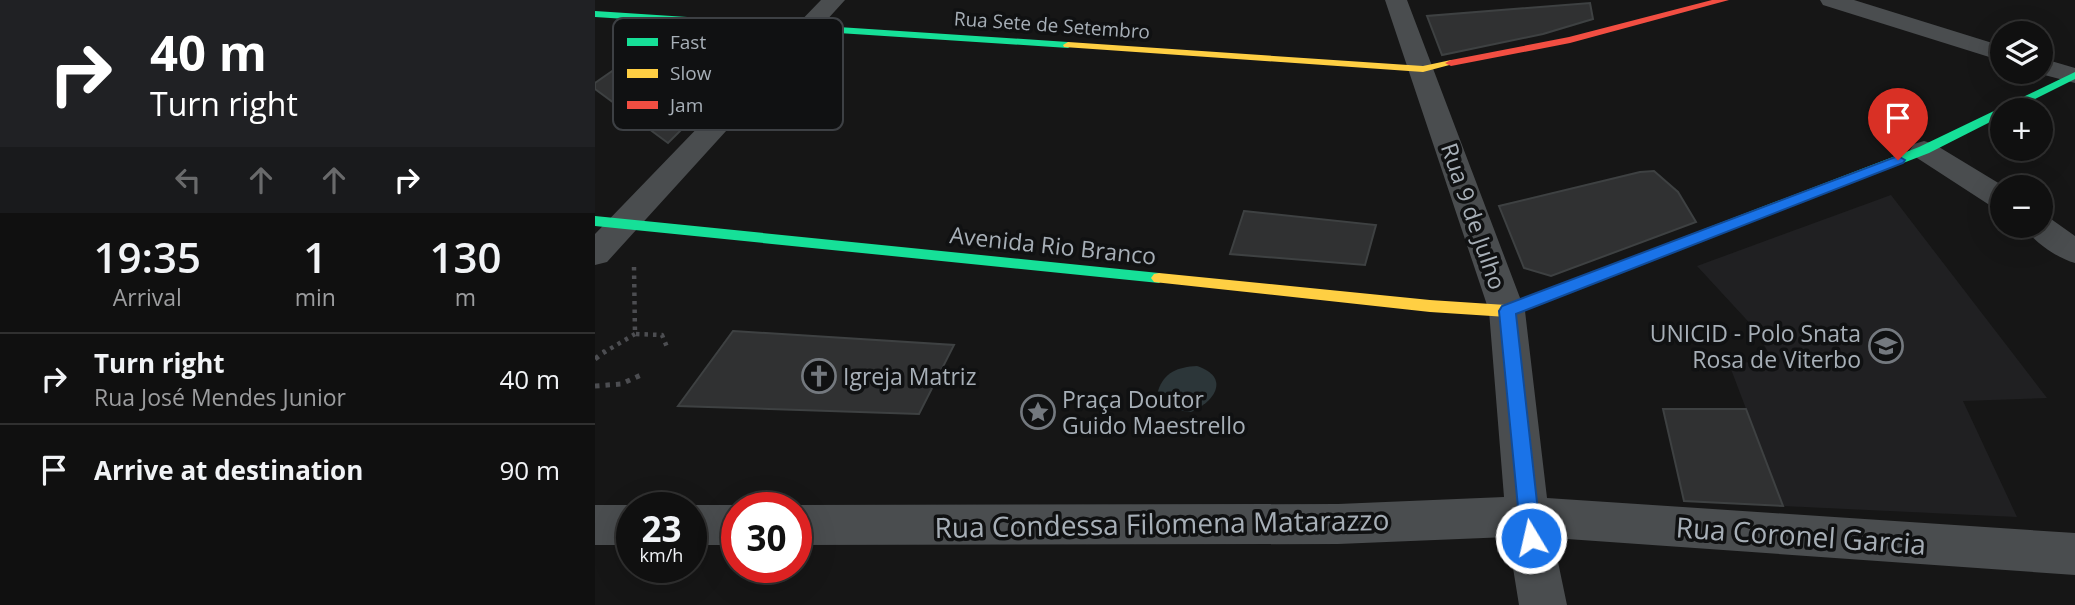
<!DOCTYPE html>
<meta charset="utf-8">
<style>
:root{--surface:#101010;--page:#191919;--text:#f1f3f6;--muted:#9c9d9f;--line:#303030}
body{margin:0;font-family:"Open Sans",sans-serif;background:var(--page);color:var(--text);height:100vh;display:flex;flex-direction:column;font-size:26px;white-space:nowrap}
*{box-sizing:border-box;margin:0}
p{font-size:23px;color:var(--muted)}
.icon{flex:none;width:38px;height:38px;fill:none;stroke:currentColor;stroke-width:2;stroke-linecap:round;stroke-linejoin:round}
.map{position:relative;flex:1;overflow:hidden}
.side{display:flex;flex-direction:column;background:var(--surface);width:595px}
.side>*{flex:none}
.banner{background:#202124;color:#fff;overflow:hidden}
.controls{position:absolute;left:1395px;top:21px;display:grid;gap:14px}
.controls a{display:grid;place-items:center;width:63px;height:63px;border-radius:50%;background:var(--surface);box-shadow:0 7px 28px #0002,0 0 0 2px var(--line);font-size:35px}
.speed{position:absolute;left:21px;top:492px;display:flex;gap:14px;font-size:35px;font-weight:700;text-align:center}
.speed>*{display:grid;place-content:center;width:91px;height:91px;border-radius:50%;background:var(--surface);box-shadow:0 7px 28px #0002,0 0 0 2px var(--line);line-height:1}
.speed small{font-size:18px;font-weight:400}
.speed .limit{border:10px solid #d22;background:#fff;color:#111}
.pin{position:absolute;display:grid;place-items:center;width:60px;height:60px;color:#fff;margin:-72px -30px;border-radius:50% 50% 50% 0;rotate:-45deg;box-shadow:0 0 7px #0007}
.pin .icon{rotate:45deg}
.me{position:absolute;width:77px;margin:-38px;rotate:351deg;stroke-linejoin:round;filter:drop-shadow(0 0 5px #0008)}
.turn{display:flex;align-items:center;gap:24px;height:147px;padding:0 35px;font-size:32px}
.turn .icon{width:91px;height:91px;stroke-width:2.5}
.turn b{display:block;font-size:49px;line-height:60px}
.lanes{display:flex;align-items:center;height:66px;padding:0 35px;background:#0003;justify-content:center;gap:35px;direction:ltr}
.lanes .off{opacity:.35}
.eta{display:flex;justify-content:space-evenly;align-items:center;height:119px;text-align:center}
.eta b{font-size:42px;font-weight:600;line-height:49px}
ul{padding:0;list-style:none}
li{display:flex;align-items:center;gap:21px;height:91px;padding:0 35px;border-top:2px solid var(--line)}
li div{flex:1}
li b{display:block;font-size:26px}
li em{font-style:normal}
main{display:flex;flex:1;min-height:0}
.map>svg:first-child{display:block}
.built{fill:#202022}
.water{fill:#2c3639}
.building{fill:#303132;stroke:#3e4142;stroke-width:2}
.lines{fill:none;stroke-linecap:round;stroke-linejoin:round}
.path-far1{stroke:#4c4d51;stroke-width:4.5;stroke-dasharray:3.5 5;stroke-linecap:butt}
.path{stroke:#4c4d51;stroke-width:5;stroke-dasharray:4.5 6;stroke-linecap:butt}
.street{fill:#4a4d4f;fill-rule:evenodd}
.fast{fill:#16e098;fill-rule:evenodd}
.slow{fill:#ffcf43;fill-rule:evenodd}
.jam{fill:#f24e42;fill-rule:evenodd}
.route{fill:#1a73e8;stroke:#114b97;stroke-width:2}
.labels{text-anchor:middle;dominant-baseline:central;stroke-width:7;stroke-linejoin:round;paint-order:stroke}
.far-street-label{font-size:19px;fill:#a7afb7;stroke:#101112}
.street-label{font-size:23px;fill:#a7afb7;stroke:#101112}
.poi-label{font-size:23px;fill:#a7afb7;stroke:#101112;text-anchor:start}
.near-street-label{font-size:28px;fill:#a7afb7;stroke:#101112}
.key{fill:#101112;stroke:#3d4044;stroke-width:2}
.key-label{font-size:19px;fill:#a7afb7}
</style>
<main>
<section class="side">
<div class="banner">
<div class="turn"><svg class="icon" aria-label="right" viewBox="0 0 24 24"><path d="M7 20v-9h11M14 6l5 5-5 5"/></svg><div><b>40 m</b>Turn right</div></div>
<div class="lanes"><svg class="icon off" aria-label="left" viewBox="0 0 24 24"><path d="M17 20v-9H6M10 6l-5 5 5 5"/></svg><svg class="icon off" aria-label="ahead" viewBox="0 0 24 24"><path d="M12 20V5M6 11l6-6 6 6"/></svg><svg class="icon off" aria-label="ahead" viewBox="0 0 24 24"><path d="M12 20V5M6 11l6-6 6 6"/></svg><svg class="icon" aria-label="right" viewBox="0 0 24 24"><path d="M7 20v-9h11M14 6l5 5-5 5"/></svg></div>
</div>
<div class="eta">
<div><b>19:35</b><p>Arrival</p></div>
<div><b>1</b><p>min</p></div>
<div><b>130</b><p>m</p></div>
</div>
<ul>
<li><svg class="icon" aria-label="right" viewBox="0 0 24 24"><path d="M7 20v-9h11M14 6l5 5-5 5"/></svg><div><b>Turn right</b><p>Rua José Mendes Junior</p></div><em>40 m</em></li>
<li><svg class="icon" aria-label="arrive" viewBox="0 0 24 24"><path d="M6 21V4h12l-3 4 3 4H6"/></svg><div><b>Arrive at destination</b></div><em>90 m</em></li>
</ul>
</section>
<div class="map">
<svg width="1480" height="605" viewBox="0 0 1480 605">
<rect width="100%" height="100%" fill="#161616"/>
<path class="built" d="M1296,195L1452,398L1368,401L1422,517L1188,506L1134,364L1177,360L1162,331L1102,266Z"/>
<path class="water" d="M602,366C635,377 621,401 596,412L572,409L563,391C569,372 583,367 602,366Z"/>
<path class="building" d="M995,3L998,19L948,34L847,55L832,16Z
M66,37L173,44L73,143L0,89V83Z
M1059,171L1083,192L1101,222L956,276L929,268L904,206L1045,172Z
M649,211L781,225L770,265L635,254Z
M138,331L359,345L324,414L83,406Z
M1068,409H1151L1188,506L1089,501Z"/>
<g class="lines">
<path class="path-far1" d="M39,267L40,334L67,335L72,347
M8,353L40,334"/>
<path class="path" d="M0,359L10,351
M0,386L26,384L46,375"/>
<path class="street" d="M226,0H250L12,262L0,265V234Z
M790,0H812L930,311L952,498L1480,533V575L958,538L972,605H924L913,537L743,544L201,545V508H194L201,505L743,504L909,497L894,311Z
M1225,0H1259L1407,46V61L1228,5Z
M1446,58L1480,68V83L1438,72H1446Z
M1329,141L1339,144L1410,187H1407V209L1396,206L1319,156L1315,150L1319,144Z
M1446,216L1456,219L1480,236V263C1462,258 1438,242 1429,226H1446Z
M0,505H37L44,508H37V545H0Z
M96,505H142L149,508H142V545H96V508H89Z"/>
<path class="fast" d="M0,11L473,42L478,45L473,48L0,17Z
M1480,72V79L1418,110H1407V116L1334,153L986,288H976L973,284L976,280L1324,147Z
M0,216L564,273L572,278L564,283L0,226Z"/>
<path class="slow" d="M473,42L828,66L856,60L862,63L828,72L469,47L468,45Z
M564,273L835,300L911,305L981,279L989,284L986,288L912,317L835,312L559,282L556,278L559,274Z"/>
<path class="jam" d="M1117,0H1134L975,43L856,66L850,63L856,60L974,37Z"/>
</g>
<path class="route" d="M1303,156L1310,160L1308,163L921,314L946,538L943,545L936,547L929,545L926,538L904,311L907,306Z"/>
<defs>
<g id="university-ring" transform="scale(1.75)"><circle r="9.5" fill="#101112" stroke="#74797f" stroke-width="1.5"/><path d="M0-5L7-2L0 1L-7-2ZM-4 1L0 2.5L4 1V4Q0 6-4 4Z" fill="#74797f"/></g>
<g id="church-ring" transform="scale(1.75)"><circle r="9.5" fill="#101112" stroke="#74797f" stroke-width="1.5"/><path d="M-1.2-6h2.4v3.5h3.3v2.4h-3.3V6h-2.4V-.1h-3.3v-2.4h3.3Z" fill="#74797f"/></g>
<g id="sight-ring" transform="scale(1.75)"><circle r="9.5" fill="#101112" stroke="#74797f" stroke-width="1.5"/><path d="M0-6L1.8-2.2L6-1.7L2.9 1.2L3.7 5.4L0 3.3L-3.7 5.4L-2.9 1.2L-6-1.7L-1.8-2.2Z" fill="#74797f"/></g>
</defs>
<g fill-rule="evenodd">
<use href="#university-ring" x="1291" y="346"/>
<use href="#church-ring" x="224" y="376"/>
<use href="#sight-ring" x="443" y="412"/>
</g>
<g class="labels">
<g class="far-street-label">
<text transform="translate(457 25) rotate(4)">Rua Sete de Setembro</text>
</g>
<g class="street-label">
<text transform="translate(879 216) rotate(71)">Rua 9 de Julho</text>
<text transform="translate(458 245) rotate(6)">Avenida Rio Branco</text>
</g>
<g class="poi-label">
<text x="1266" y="333" text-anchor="end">UNICID - Polo Snata<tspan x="1266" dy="26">Rosa de Viterbo</tspan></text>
<text x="248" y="376">Igreja Matriz</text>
<text x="467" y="399">Praça Doutor<tspan x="467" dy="26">Guido Maestrello</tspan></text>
</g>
<g class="near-street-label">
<text transform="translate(567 523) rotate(-1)">Rua Condessa Filomena Matarazzo</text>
<text transform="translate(1206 535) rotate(4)">Rua Coronel Garcia</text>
</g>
</g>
<rect x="18" y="18" width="230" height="112" rx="10" class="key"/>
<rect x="32" y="38" width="31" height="8" fill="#16e098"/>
<rect x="32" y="69" width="31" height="9" fill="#ffcf43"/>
<rect x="32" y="101" width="31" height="8" fill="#f24e42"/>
<g class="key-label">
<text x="75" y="49">Fast</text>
<text x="75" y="80">Slow</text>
<text x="75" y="112">Jam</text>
</g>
</svg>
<div class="controls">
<a><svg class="icon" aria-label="layers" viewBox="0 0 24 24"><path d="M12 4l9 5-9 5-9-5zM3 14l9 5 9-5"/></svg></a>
<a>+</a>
<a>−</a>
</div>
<div class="speed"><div>23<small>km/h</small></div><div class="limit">30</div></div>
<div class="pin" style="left:1303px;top:160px;background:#d93025"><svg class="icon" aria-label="arrive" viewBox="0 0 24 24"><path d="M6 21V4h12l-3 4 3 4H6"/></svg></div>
<svg class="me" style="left:936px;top:538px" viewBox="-20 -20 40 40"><circle r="17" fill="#1a73e8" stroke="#fff" stroke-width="3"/><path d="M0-11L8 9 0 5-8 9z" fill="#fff"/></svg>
</div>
</main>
